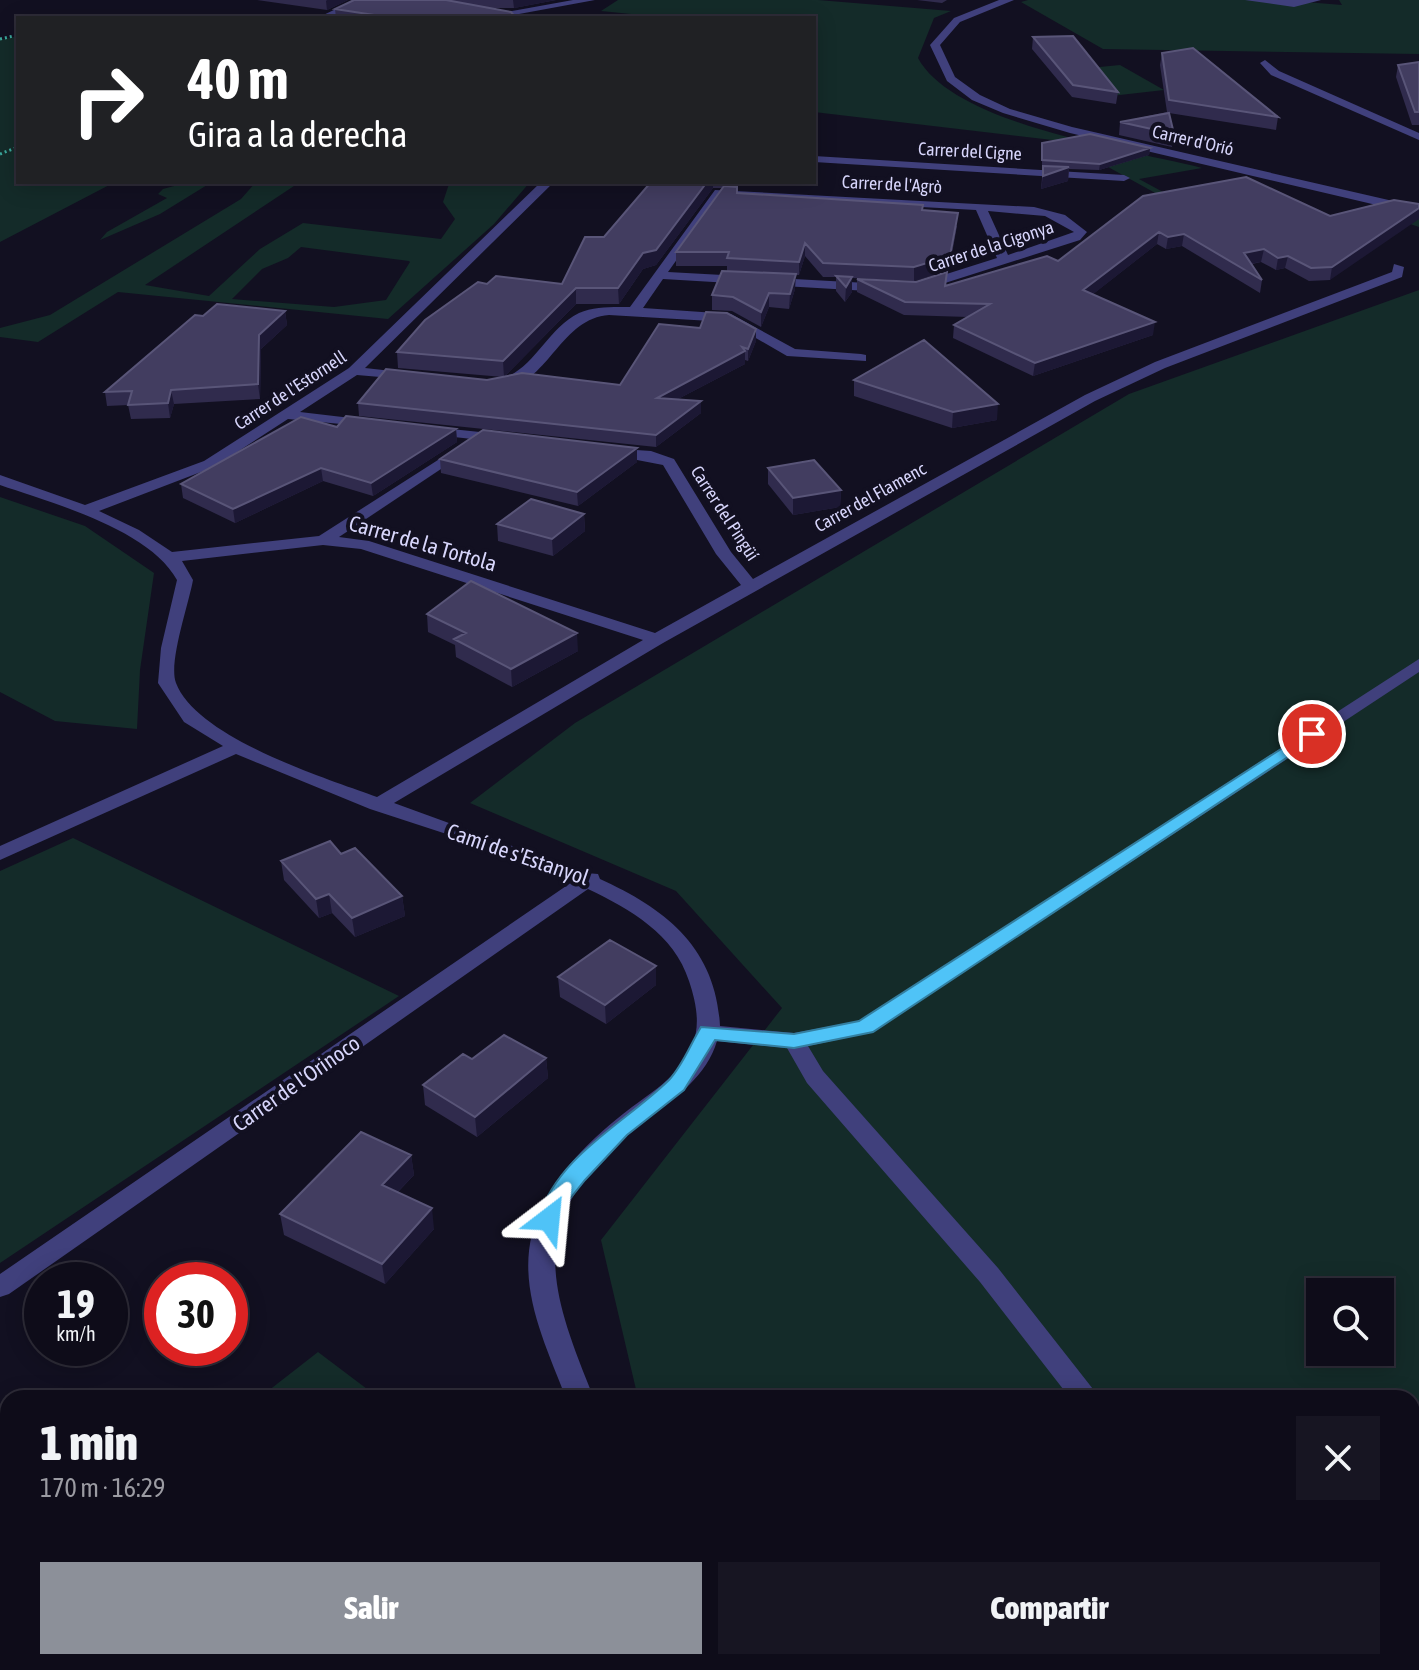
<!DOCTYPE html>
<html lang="es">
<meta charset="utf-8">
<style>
:root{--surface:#0e0c19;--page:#171522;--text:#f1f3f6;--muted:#9b9ba2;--line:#2e2c38;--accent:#8c9099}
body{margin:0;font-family:"Asap Condensed",sans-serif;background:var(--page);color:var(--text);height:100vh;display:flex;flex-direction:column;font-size:30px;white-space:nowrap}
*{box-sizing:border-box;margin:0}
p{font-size:26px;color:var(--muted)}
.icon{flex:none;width:44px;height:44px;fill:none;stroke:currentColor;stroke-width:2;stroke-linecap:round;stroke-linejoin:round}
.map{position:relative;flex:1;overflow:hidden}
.drawer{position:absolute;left:0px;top:1390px;width:1420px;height:280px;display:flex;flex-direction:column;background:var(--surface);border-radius:24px 24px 0 0;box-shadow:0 4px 20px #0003,0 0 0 2px var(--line)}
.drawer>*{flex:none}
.top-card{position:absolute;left:16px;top:16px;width:800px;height:168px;border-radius:0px;box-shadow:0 4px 20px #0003,0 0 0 2px var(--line);background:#202124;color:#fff;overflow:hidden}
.controls{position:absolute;left:1306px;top:1278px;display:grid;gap:16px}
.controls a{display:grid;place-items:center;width:88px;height:88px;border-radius:0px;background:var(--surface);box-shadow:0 4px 20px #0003,0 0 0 2px var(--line);font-size:40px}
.speed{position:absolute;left:24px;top:1262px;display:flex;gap:16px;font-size:40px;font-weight:700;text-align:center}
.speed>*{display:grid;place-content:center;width:104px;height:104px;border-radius:50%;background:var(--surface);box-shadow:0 4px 20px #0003,0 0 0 2px var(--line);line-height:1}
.speed small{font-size:20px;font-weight:400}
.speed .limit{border:12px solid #d22;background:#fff;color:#111}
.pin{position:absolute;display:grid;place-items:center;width:68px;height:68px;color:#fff;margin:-34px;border:4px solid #fff;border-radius:50%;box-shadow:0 2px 8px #0007}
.me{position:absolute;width:88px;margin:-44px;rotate:29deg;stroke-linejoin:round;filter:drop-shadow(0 0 6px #0008)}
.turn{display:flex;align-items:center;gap:28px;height:168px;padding:0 40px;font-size:36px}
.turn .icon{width:104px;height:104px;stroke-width:2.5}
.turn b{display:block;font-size:56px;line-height:68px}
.round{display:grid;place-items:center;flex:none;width:84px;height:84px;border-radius:0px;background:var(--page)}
.headline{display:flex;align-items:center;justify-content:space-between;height:136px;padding:0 40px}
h1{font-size:48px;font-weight:800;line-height:60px}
.cta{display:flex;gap:16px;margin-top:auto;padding:16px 40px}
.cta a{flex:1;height:92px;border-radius:0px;background:var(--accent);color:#fff;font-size:32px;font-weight:800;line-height:92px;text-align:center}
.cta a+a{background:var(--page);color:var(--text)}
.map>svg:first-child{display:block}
.green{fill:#142b29;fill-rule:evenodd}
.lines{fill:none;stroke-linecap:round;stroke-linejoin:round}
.path{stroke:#3ba99d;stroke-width:3;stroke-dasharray:2 3;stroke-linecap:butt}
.minor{fill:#40407c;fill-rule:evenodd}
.wall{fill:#302b4d}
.shaded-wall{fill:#1c1834}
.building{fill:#423d60;stroke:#595578;stroke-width:2}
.route{fill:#4fc3f7;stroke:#337fa1;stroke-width:2}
.labels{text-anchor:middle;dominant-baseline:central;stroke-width:8;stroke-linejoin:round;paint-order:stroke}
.far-street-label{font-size:18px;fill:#d7d5fb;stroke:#121021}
.street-label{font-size:22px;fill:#d7d5fb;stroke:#121021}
</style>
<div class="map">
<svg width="1419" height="1670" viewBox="0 0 1419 1670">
<rect width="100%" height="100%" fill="#121021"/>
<path class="green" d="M618,0H818L951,11L934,18L918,58C954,125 1130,150 1202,168L1139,179L1246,237L1370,206L1419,217V227L1375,212L1244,242L1061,141L814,112V18H671L601,11Z
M1028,0H1281L1342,5L1339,0H1419V54L1103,49L1021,2Z
M18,36V182H115L0,242V40Z
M1120,65L1164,90L1111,96L1069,70Z
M189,182H212L160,214L100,240L107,232L167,198L158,194L163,189Z
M256,182H300L145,285L209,296L260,249L303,223L441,239L455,219L443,202L449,184L530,182L494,224L388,319L118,292L38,342L0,337V328L50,315L241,199ZM301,247L409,261L410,262L386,300L334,307L232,299L262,269L288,258Z
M1419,290V1670H702L700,1662H1412V1398H638L601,1240L782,1008L676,891L470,803L575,723L1129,394ZM1320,1292H1380V1352H1320Z
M0,497L85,526L154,573L140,670L137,729L55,721L0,692Z
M73,838L399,996L0,1263V871Z
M318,1352L379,1398H259Z
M8,1593V1662H616L617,1670H0V1600Z"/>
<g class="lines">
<path class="path" d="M0,39L18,35
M0,154L18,147"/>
<path class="minor" d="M355,0H368L330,18H317Z
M573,0H595L519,14L529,18H508L484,12L489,9L506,12Z
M999,0H1014L960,22L940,45L955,77L980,95L1010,109L1072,127L1419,207V215L1070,133L1003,113L972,100L947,81L930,45L954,18Z
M1245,0H1321L1294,7Z
M1265,60L1279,71L1419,133V140L1271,75L1260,63Z
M814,156L1124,175L1130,178L1124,181L814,162Z
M541,182H554L365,368L410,373L417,377L415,380L357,375L300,412L368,420L373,421V427L288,419L214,467L99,511L139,530L172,552L319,536L463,444L470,448L468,451L339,537L369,541L655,633L741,585L716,554L663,465L606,454V448L651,451L674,459L731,552L753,579L1085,395L1155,362L1392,272L1394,264L1404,267L1402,277L1165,368L1095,401L663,643L394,803L586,873L598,874L600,879C666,909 716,948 720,1026L794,1033L859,1021L1419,659V672L873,1032L808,1046L823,1071L998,1268L1100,1398H1070L980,1282L807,1083L787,1048L717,1041C707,1075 677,1097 650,1117C529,1211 540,1268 594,1398H566C546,1346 518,1290 532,1234C544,1185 585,1144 623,1114C647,1095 681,1076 692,1046C701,1025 696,1002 689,981C674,934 630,909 588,889L9,1294L0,1297V1274L572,882L474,843L370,809L236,754L0,860V846L223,746L184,722L158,683L161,648L177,580C149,529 52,503 0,485V475L85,505L204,461L349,368ZM323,545L361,549L643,640L377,797C325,778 197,738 176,683C168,663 189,603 193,580L182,561Z
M715,190L1034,207L1065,215L1087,232L1080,240L920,291L914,287L915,284L997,258L976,210L722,196L668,272L885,284L891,288L885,292L663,279L643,308L731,314L795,349L861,354L866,355V361L787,356L728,322L609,315C558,318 545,394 496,387V381C535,371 545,330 579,313C595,306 614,307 630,307ZM988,211L1045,216L1074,232L1008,255Z
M432,427L499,434L506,438L499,442L427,434V428Z
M635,1662H665L667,1670H637Z
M1261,1662H1293L1296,1670H1264Z"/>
</g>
<path class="wall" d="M257,0H348L327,10Z
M354,0H556L514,8H490L516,18H336L335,9Z
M917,0H947L942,3Z
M1033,37L1118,92L1116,104L1072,97L1032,49Z
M1162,53L1278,117L1276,130L1169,113L1174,134L1172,147L1119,135L1120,122L1167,112L1160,65Z
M1419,62V125H1412L1396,77L1398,65Z
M1150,148L1149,155L1099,170L1069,169L1068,181L1041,189L1043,167H1042V150Z
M651,182H737V193L923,205V210L957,226L949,270L914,281L852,278V292L845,302L836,291V277H823L805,256L799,275H795V289L789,309L769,307L761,327L732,311L712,310V295L727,271V266H676V252L722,188H713L656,265L643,269L619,304H576L504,377L620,385L756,341L748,361L745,360V364L678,399L701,413L656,447L359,416L358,403L503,377L398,368L397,352L487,284H562Z
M1143,196L1330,216L1394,200L1330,280L1309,281L1285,268L1276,270L1261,262L1252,264L1262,280L1260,293L1182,246L1166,249L1157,244L1093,294L1153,335L1033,376L953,338L954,325L968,317L904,315L857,292V279L946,286L1058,261Z
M285,311L287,325L261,349L260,399L174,404L170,418L131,419L128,405L107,406L105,392L203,316Z
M854,380L997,420L952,428L854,396Z
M337,427L456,429L457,442L373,496L323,481L235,523L183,498L181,484Z
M637,448V462L578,506L441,473L440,459Z
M768,468L841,490L840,507L793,515L768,484Z
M584,514L585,531L553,556L498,541L497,524Z
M427,614L578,651L512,687L456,657L455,645L428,632Z
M341,854L402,896L405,916L355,937L332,913L319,918L284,880L281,861Z
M558,977L656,985L606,1024L560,997Z
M546,1058L548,1078L477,1137L425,1105L423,1085L472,1059Z
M411,1155L414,1175L398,1192L434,1229L385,1284L284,1235L280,1214Z"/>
<path class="shaded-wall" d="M327,0H348L327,10L326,1Z
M513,0H556L514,8Z
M1150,148L1149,155L1099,170L1100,164Z
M1069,167L1068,181L1041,189L1043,176Z
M707,182H713V188L656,265L643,269L619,304L618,288L643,253Z
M1419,208V219L1330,280L1332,267Z
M958,213L949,270L914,281V267Z
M1159,232L1157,244L1082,303L1083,290Z
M1184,234L1182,246L1166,249L1168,237Z
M805,243V256L799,275V262Z
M1264,249L1261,262L1242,265L1244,253Z
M1288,256L1285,268L1276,270L1278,258Z
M796,274L795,289L789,309L790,294Z
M852,277V292L845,302L846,287Z
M576,288V304L504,377L503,361Z
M769,293V307L761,327V312Z
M285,311L287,325L261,349L260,399L258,384L259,335Z
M1155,322L1153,335L1033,376L1035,363Z
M756,329V341L748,361V349Z
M745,351V364L657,410V398Z
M171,390L174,404L170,418L168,403Z
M701,401V413L656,447V435Z
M998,404L997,420L952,428L953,412Z
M456,429L457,442L373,496L371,483Z
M637,448V462L578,506L577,492Z
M321,468L323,481L235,523L233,509Z
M841,490L840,507L793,515V498Z
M584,514L585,531L553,556L552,539Z
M577,633L578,651L512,687L511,669Z
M329,894L332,913L319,918L316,899Z
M402,896L405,916L355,937L352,918Z
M656,966V985L606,1024L605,1005Z
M546,1058L548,1078L477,1137L475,1117Z
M411,1155L414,1175L385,1205L382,1185Z
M432,1208L434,1229L385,1284L382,1264Z
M8,1496V1508L0,1511V1499Z"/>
<path class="building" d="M354,0H446L511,12L516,18H394L335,9Z
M1073,36L1118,92L1073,85L1033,37Z
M1193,48L1278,117L1169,100L1162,53Z
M1419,62V112H1415L1398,65Z
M1169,113L1174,134L1120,122Z
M1090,134L1150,148L1100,164L1042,160V143Z
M1043,166L1069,167L1043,176Z
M1246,177L1330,216L1394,200L1419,204V208L1332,267L1311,268L1288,256L1278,258L1264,249L1244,253L1262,280L1184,234L1168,237L1159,232L1083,290L1155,322L1035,363L954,325L990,304L905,302L857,279L916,282L947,272L945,286L1047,256L1058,261L1143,196Z
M651,182H707L656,250L643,253L618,288H576L503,361L397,352L425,320L478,282L487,284L496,276L562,284L585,237H604Z
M724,186L737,187V193L923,205L922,210L958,213L950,256L914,267L823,263L805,243L799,262L727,258L729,252H676Z
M722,271L796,274L790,294L769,293L761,312L733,297L712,295Z
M836,276L852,277L846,287Z
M217,304L285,311L259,335L258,384L171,390L168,403L128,405L132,391L105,392L195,315L203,316Z
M706,312L727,313L756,329L748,349L742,347L745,351L657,398L701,401L656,435L358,403L386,369L487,380L522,373L620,385L659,324L700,328Z
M924,340L998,404L953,412L854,380Z
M346,416L456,429L371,483L321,468L233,509L181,484L301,417L337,427Z
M483,430L637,448L577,492L440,459Z
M814,460L841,490L793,498L768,468Z
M531,499L584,514L552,539L497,524Z
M471,581L577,633L511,669L454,639L466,633L427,614Z
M330,841L341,854L355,848L402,896L352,918L329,894L316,899L281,861Z
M610,940L656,966L605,1005L558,977Z
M504,1035L546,1058L475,1117L423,1085L463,1054L472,1059Z
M361,1132L411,1155L382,1185L432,1208L382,1264L280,1214Z
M0,1450L8,1476V1496L0,1499Z"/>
<path class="route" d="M1312,729L1321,734L1318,737L873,1032L794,1048L715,1040L684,1090L627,1135L585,1180L565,1205L557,1225H541L538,1219C558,1155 624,1124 669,1080C683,1065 690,1045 701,1027L794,1034L859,1021Z"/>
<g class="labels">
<g class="far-street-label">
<text transform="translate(1193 140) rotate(13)">Carrer d'Orió</text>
<text transform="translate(970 151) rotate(3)">Carrer del Cigne</text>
<text transform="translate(892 184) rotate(3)">Carrer de l'Agrò</text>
<text transform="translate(991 246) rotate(-18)">Carrer de la Cigonya</text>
<text transform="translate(290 390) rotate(-33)">Carrer de l'Estornell</text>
<text transform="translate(870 497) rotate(-29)">Carrer del Flamenc</text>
<text transform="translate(725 513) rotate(57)">Carrer del Pingüí</text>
</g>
<g class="street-label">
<text transform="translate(423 543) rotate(16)">Carrer de la Tortola</text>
<text transform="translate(518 854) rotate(19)">Camí de s'Estanyol</text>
<text transform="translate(296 1083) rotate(-35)">Carrer de l'Orinoco</text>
</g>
</g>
</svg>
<div class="controls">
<a><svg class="icon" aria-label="search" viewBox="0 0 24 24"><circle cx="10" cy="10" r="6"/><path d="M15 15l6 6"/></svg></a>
</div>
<div class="speed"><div>19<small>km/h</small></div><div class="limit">30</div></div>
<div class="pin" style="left:1312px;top:734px;background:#d93025"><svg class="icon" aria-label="arrive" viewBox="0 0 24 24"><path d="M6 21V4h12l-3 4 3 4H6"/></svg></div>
<svg class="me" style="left:549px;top:1219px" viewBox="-20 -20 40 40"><path d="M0-17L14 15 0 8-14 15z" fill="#4fc3f7" stroke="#fff" stroke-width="4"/></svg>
<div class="top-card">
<div class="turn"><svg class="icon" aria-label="right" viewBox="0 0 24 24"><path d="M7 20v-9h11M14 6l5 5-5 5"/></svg><div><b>40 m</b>Gira a la derecha</div></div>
</div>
<section class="drawer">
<div class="headline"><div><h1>1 min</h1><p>170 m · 16:29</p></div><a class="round"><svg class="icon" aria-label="close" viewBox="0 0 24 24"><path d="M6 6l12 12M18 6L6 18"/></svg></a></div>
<div class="cta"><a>Salir</a><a>Compartir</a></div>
</section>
</div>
